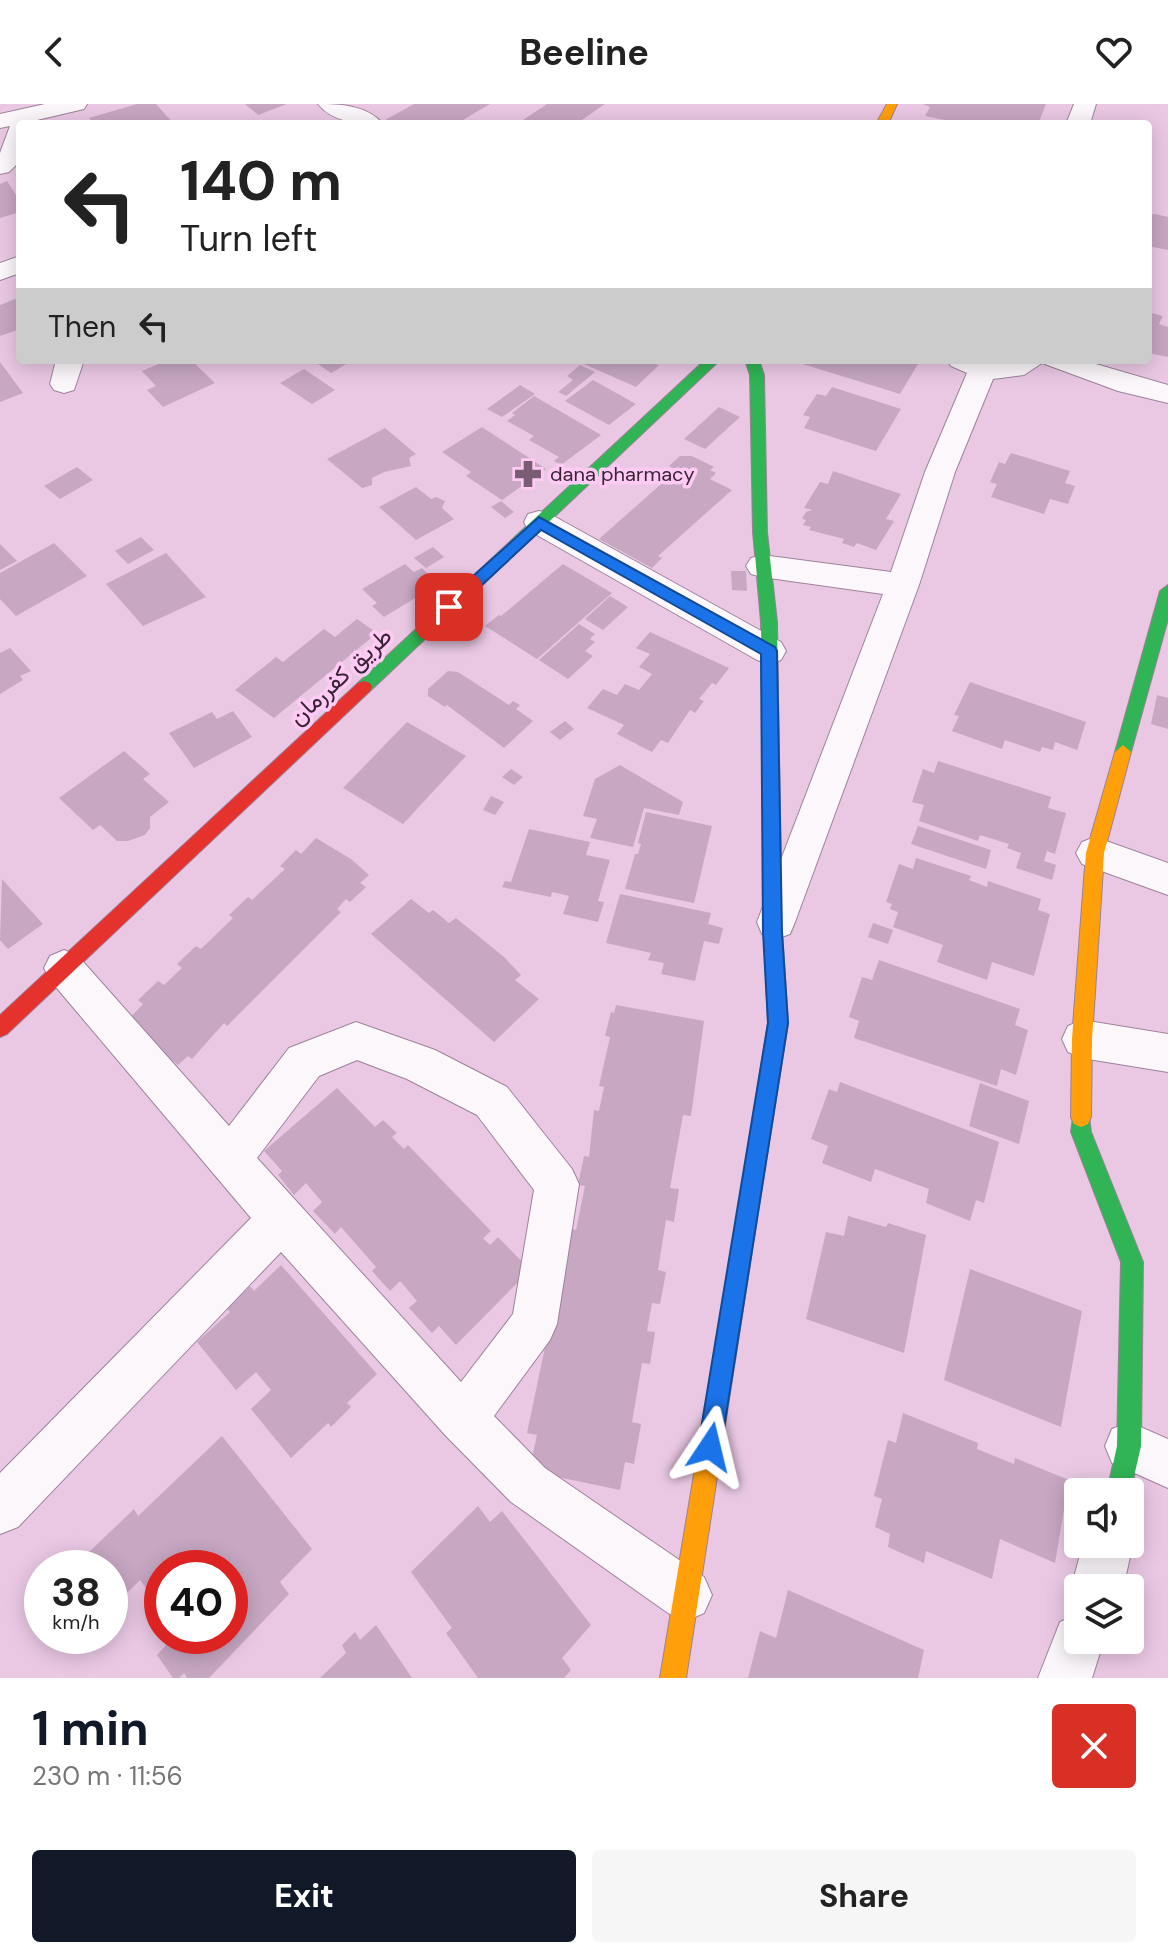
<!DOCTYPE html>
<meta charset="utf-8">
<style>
:root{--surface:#fff;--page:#f6f6f6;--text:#222;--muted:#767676;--accent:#111827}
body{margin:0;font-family:"DM Sans",Vazirmatn,sans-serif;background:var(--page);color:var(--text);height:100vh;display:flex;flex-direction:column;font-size:30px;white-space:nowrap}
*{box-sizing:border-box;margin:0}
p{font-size:26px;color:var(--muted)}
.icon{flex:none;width:44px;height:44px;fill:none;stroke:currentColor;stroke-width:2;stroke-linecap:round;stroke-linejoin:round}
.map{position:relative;height:1574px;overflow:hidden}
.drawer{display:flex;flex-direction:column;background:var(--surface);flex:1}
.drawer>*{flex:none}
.guide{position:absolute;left:16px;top:16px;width:1136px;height:244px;border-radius:8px;box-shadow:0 4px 20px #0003;background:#fff;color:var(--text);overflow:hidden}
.tools{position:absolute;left:1064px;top:1374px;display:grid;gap:16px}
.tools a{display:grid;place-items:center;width:80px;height:80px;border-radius:8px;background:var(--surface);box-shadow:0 4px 20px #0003;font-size:40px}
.speed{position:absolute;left:24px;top:1446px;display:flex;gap:16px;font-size:40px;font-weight:700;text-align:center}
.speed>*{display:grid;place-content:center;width:104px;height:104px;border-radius:50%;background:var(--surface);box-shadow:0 4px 20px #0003;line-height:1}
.speed small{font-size:20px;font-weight:400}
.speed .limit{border:12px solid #d22;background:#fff;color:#111}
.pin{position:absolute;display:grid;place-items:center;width:68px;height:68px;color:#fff;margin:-34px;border-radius:16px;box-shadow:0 4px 12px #0006}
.me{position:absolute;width:88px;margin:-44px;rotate:10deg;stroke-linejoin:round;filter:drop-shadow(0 0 6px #0008)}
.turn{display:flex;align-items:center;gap:28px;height:168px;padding:0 32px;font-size:36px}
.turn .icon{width:104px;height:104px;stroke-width:2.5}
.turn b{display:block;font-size:56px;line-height:68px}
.then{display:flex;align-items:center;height:76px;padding:0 32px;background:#0003;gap:16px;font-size:30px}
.round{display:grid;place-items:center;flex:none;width:84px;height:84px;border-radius:8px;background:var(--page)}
.overview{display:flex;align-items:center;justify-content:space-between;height:136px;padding:0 32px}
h1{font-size:48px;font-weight:700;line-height:60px;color:var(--accent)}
.cta{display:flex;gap:16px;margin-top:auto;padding:16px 32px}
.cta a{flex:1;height:92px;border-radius:8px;background:var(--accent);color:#fff;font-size:32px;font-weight:700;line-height:92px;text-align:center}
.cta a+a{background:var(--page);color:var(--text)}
header{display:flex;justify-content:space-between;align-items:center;height:104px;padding:0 32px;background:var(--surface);font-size:36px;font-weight:700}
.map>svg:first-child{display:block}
.building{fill:#c7a7c2}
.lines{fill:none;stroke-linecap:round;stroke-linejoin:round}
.street-casing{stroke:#9d8399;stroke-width:2}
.fast-casing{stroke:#9d8399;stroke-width:2}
.slow-casing{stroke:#9d8399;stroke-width:2}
.jam-casing{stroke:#9d8399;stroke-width:2}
.street{fill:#fcf7fb;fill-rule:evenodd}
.fast{fill:#30b455;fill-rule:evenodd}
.slow{fill:#ff9f0a;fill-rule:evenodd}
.jam{fill:#e5322d;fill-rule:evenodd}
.route{fill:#1a73e8;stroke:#114b97;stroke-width:2}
.labels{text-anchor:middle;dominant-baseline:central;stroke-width:7;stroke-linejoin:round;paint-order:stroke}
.far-poi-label{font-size:20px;fill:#3b2337;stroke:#ffcbf4;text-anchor:start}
.street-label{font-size:24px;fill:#3b2337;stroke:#ffcbf4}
</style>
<header><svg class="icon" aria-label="back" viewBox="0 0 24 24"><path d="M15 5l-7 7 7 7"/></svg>Beeline<svg class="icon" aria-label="heart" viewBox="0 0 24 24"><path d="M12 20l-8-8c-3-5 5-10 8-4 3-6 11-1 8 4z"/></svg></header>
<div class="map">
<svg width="1168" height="1574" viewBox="0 0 1168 1574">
<rect width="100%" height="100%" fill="#eac8e4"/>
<path class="building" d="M137,0H156L174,20H94L89,14Z
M245,0H287L258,11Z
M414,0H490L456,20H378Z
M547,0H605L576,20H517Z
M923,0H1046L1038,20H965L925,12L930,3Z
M7,77L20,97V108L0,114V80Z
M1155,110L1168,113V146L1148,142V111Z
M15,195L20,198V225L0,232V201Z
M1148,208L1163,212L1159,220L1168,223V253L1148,249Z
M168,256H191L215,279L163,303L147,286L156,282L142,267Z
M312,256H353L331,269Z
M575,256H659L655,260L659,261L636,283Z
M904,256L918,260L900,290L793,257Z
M0,258L23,289L0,298Z
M580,261L595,268L566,292L558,288L573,276L567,272Z
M304,265L335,286L312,300L280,279Z
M593,276L636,300L609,321L565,297Z
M520,281L535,290L502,313L487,305Z
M832,283L901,305L876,347L804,324L810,313L803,311L817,290L826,292Z
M534,292L601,331L561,361L554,357L559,353L529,336L534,332L507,317L515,311L512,309Z
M719,303L740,313L705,345L684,335Z
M482,323L546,365L502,396L466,372L471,368L442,348Z
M385,324L416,350L409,354L411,362L384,368L372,374V381L362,384L327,355Z
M1011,349L1070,367L1065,379L1075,382L1068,400L1050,395L1044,410L991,393L997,380L990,378L999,358L1005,360Z
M680,352H692L714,363L710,366L716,369L710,375L732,386L658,452L662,454L652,464L599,435L677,366L669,362Z
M77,363L93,376L60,395L44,382Z
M833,367L901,390L886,415L894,417L876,446L857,439L854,443L842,439L844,435L809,426L811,423L803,421L806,416L802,415L806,408L812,406L804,404L820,378L828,380Z
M416,383L431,395L436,393L445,397L442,404L454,415L416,436L379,403Z
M501,397L514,408L505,414L491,403Z
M141,433L154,446L128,460L115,447Z
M54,439L87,472L16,512L0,495V469Z
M0,440L17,457L0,466Z
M433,443L444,453L426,464L414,454Z
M166,449L206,493L143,522L106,480Z
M405,460L414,468L422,464L438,480L384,513L372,502L377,499L362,485Z
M563,460L612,489L537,555L485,522L499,511L501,512Z
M731,467H746L747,487L732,486Z
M610,492L628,503L603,526L585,515Z
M357,515L377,529L274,614L235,586L276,553L283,558L324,525L335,533Z
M579,520L595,530L590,535L595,538L585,547L593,552L568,575L539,556Z
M650,528L729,564L716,581L712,579L699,595L704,597L695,609L690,606L668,639L661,636L652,648L617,630L624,621L587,604L603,585L617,591L625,580L639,586L652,570L639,563L650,550L636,544Z
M10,544L31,567L20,572L23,576L0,590V549Z
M448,567L458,568L509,601L513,597L520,601L516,605L533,617L504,644L447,601L445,603L428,592V585Z
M970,578L1086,618L1077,646L1055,638L1053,646L1042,643L1040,648L1005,636L1002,645L952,627L959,612L954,611Z
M1157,591L1168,594V625L1151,620Z
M233,607L252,633L194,664L169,629L212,608L217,615Z
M565,617L574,625L560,636L550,628Z
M407,618L466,652L403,720L343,684Z
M124,647L150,670L143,675L169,698L150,713V724L145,731L128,737H117L100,721L93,726L59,694Z
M938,657L1051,693L1048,704L1066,709L1055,750L1047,747L1044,757L1056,761L1052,776L1016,764L1021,749L1007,744L1009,740L980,731L978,737L919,717L924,701L912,698L923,665L934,669Z
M620,661L683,698L679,711L644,704L633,743L590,734L597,715L583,712L595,675Z
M511,665L523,673L514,681L502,673Z
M491,692L504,698L495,711L483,706Z
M646,708L712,722L694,799L625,785L635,750H638L641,740L638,739Z
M918,722L991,746L986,765L911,740Z
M529,725L590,738L586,751L610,756L598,797L604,798L598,818L563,810L569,792L552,788L551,793L502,783L505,777L511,778Z
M316,734L351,755L369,771L360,779L366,783L350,798L346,795L337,805L341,808L227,922L224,919L192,955L188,952L178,961L125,919L143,900L138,896L158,877L164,881L182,864L177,860L196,842L201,845L233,814L229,811L248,793L252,796L285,765L280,762L296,746L301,750Z
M916,754L971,772L969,776L987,783L988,777L1041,795L1038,806L1050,810L1034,872L992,858L987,876L937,858L943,841L893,823L898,808L890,805L892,800L886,798L899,760L913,765Z
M2,775L43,820L8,845L0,836Z
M620,790L711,809L708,820L723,824L719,840L704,837L695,877L661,870L664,859L648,856L651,849L606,839Z
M411,795L429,809L433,806L449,819L456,814L504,853L521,871L515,876L539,895L494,938L371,830Z
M873,819L893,826L888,840L868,833Z
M879,856L1020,905L1015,921L1028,926L1016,971L1001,965L997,982L854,934L859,917L849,913L862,873L872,876Z
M616,901L704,917L691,1012L683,1011L670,1084L679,1085L674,1118L666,1116L658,1166L666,1168L660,1200L652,1199L647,1227L655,1228L650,1260L642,1259L632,1318L641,1320L634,1360L625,1358L620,1386L529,1367L537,1331L527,1329L570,1124L576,1126L585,1082L578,1081L584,1052L589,1053L594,1006L599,1007L604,983L599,982L610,933L605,932L611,908L614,909Z
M840,978L999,1038L984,1099L976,1096L970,1117L926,1099L929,1085L875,1065L871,1078L822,1059L828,1042L811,1035L829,985L837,988Z
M980,979L1029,997L1019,1040L969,1022Z
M337,984L375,1023L383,1016L397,1029L392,1033L404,1045L408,1041L491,1127L483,1134L490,1141L498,1133L530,1166L456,1241L439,1222L432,1229L409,1204L417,1197L400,1177L390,1187L372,1167L376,1163L341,1123L335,1130L313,1107L322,1098L306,1079L294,1091L278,1071L282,1067L264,1047Z
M848,1112L886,1123L888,1119L926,1131L904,1249L806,1215L826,1128L844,1132Z
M281,1161L377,1270L347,1299L351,1303L331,1323L328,1319L291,1354L251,1305L271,1286L256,1268L236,1286L197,1238L230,1208L226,1204L250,1182L254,1187Z
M970,1165L1082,1207L1061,1323L944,1276Z
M903,1309L978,1339L977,1345L1014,1360L1015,1354L1069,1376L1055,1459L1000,1435L992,1475L926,1447L924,1459L888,1443L890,1430L875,1423L882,1395L874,1392L888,1336L896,1339Z
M222,1332L312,1445L280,1478L289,1490L209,1574H187L184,1569L179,1574H173L157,1551L174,1532H230V1464H162V1506L140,1476L120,1496L110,1481V1464H98L88,1449L134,1405L138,1412Z
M478,1402L490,1418L502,1407L591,1521L562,1554L571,1566L564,1574H478L446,1529L452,1524L411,1468Z
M788,1486L924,1546L918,1574H748L760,1527L776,1534Z
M376,1521L412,1574H320L346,1549L342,1541L355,1528L360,1536Z"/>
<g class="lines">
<g class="street-casing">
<path id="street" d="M45,0H87L84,5L20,20V57L9,68L0,70V49L10,22L0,24V10Z
M318,0C340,0 367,1 383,20C360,20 333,19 318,0Z
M1074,0H1096L1090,20H1066Z
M20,152V169L0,176V159Z
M56,256H84L74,286L64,289L54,286L50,280Z
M947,256H1082L1168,281V299L1118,287L1042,259L1024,271L993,275L955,368L919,481L795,818L790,830L776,835L762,830L757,818L883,490L762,473L751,470L746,462L751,454L762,451L891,468L925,368L967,269L951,262Z
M539,407L550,410L781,538L786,547L781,556L769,560L757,556L528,426L524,418L528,410Z
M1095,733L1168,759V791L1082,760L1076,749L1082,738Z
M64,846L78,852L229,1022L289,944L356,918L435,946L507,983L572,1065L579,1080L557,1220L550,1236L494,1312L545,1364L704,1473L712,1491L704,1509L686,1517L668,1509L511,1398L446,1332L281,1148L18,1423L0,1430V1369L251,1114L50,876L44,864L50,852ZM357,956L407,975L477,1011L534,1086L513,1210L461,1278L257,1054L319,972Z
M1082,916L1168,930V968L1082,954L1068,948L1062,935L1068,922Z
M1129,1318L1168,1335V1384L1112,1359L1105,1342L1112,1325Z
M1130,1432L1133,1440L1123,1484H1078V1500L1071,1484L1083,1440H1130Z
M1078,1510V1536H1104L1092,1574H1038L1060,1518Z"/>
</g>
<g class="fast-casing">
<path id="fast" d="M705,256H720L370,587H358L356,583L358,579Z
M745,256H759L764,271L767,428L777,518L778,593L770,599L762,593L761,518L753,428L750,271Z
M1168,481V515L1131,648L1123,655L1115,648L1160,487Z
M1081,1003L1088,1006L1091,1028L1143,1158L1141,1342L1130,1390L1107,1388L1117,1342L1121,1158L1071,1028L1074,1006Z"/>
</g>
<g class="slow-casing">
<path id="slow" d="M887,0H897L888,20H876Z
M1123,641L1131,648L1104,749L1092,935L1091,1013L1088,1020L1081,1023L1074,1020L1071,1013L1072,935L1086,749L1115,648Z
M749,1091L756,1094L759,1101L686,1574H660L739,1101L742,1094Z"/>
</g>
<g class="jam-casing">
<path id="jam" d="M364,577L370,579L372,583L370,587L7,930L0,933V911L358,579Z
M770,587L778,593L782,828L788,919L759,1101L756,1108L749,1111L742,1108L739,1101L768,919L764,828L762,593Z"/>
</g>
<use href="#street" class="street"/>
<use href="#fast" class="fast"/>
<use href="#slow" class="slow"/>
<use href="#jam" class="jam"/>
</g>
<path class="route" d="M539,413L775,543L777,547L782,828L788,919L721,1343L718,1352L710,1355L702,1352L698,1343L768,919L763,828L761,550L541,426L454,507H443V499Z"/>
<defs>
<g id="pharmacy-bare" transform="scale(2.16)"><path d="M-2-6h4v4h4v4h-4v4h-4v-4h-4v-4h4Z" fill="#785d74" stroke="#ffcbf4" stroke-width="2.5" paint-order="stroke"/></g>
</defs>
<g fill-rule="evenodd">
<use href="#pharmacy-bare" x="528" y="370"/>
</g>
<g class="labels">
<g class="far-poi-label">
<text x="550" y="370">dana pharmacy</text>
</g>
<g class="street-label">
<text transform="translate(340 572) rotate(-43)">طريق كفررمان</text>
</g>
</g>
</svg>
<div class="tools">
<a><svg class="icon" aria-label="sound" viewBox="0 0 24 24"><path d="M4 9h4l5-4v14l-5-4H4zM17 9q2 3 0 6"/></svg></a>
<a><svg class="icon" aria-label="layers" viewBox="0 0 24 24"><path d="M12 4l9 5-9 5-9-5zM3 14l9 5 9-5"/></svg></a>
</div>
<div class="speed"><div>38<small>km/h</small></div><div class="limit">40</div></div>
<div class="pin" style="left:449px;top:503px;background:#d93025"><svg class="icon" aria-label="arrive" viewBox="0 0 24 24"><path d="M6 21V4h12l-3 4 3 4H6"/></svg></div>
<svg class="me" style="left:710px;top:1343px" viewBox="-20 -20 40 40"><path d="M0-17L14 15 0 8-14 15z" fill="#1a73e8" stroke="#fff" stroke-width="4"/></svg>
<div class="guide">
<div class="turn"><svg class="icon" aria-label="left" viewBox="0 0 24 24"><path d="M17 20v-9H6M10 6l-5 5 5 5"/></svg><div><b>140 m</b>Turn left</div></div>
<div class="then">Then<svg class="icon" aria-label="left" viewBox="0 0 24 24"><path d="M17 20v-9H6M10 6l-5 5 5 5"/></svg></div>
</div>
</div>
<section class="drawer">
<div class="overview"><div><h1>1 min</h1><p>230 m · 11:56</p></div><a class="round" style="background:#d93025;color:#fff"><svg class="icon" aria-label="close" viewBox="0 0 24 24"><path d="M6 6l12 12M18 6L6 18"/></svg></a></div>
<div class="cta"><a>Exit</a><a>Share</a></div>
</section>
